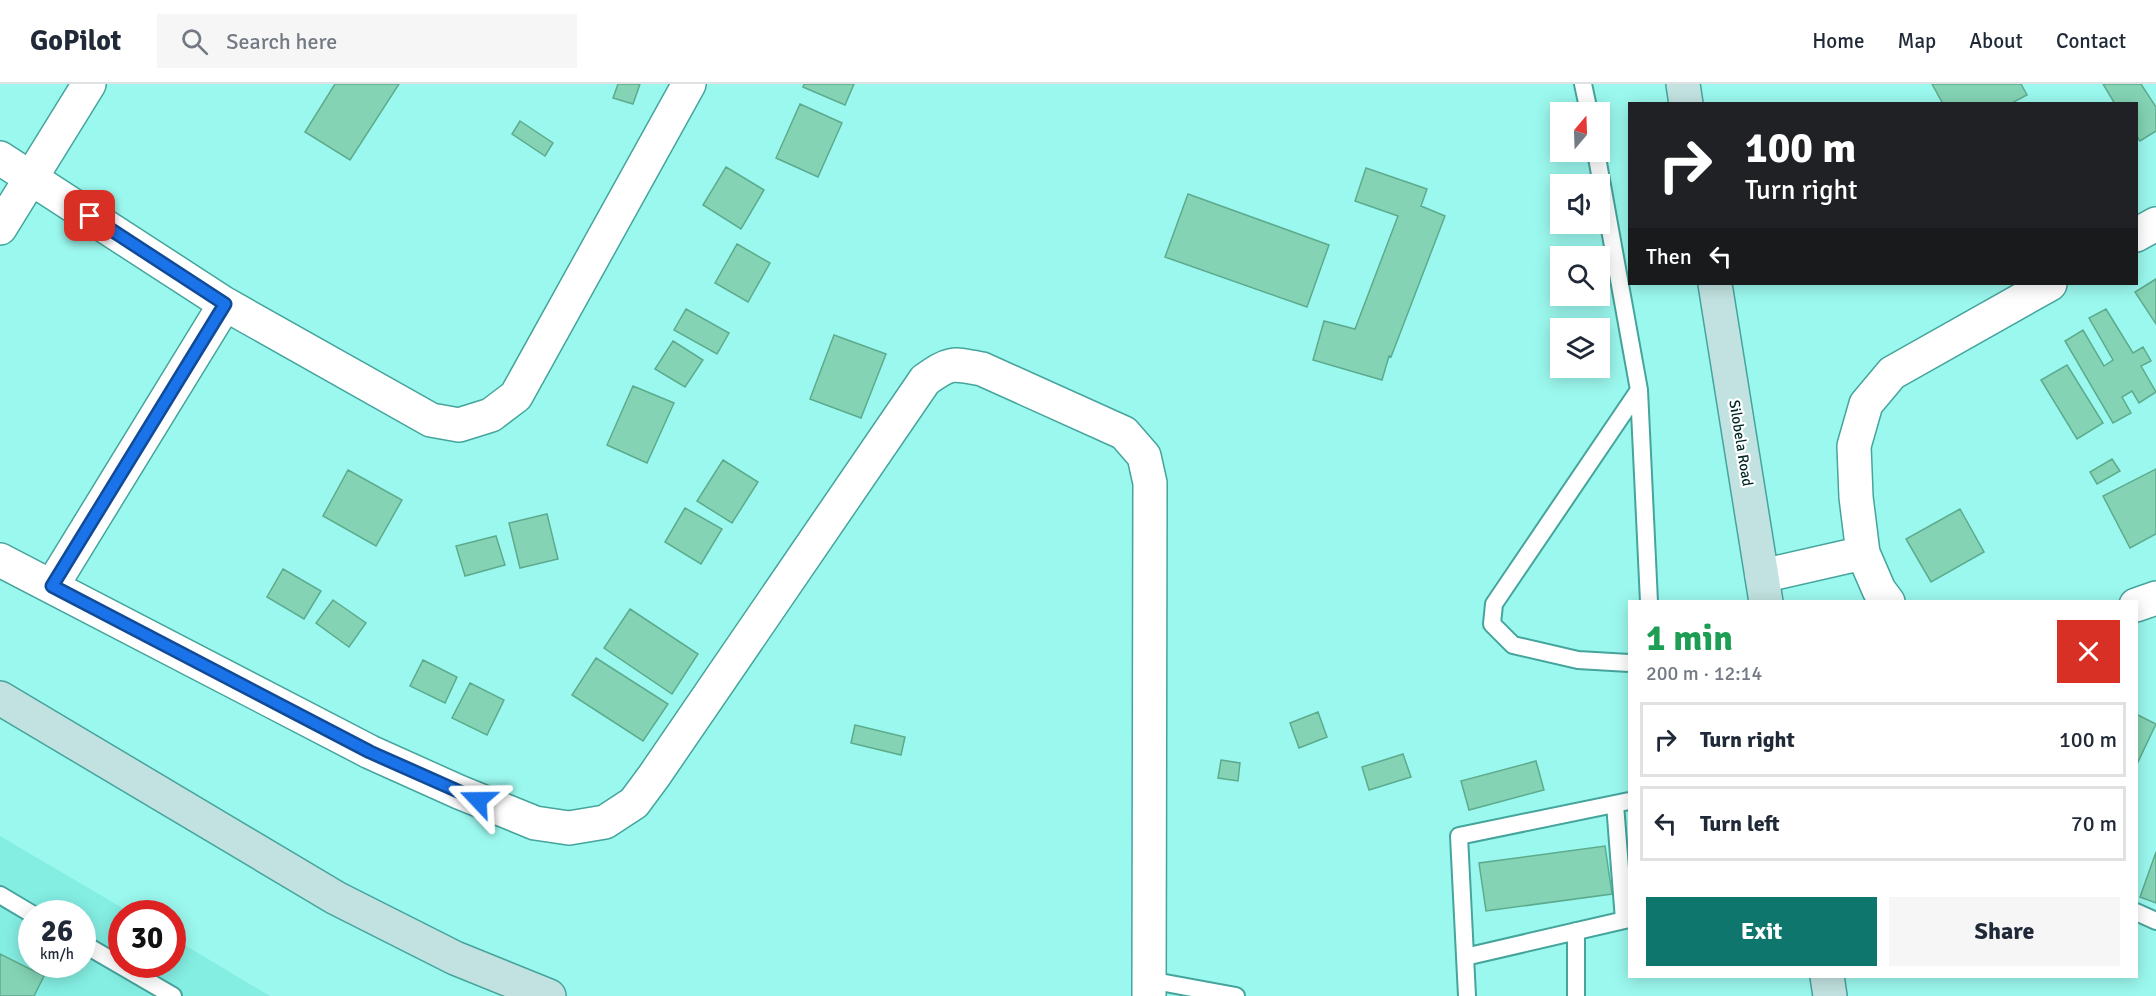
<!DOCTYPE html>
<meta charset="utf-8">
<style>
:root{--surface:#fff;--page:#f6f6f7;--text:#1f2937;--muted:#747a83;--line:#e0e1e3;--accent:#0f766e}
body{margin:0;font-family:Signika,sans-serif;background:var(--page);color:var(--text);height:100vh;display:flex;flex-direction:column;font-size:22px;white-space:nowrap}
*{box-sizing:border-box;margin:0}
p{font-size:20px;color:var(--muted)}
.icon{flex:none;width:33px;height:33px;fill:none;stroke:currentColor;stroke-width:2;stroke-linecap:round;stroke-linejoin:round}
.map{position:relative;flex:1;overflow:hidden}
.panel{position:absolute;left:1628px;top:516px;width:510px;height:378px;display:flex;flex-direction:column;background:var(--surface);border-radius:0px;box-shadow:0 3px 15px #0003}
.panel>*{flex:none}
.top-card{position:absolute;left:1628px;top:18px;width:510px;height:183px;border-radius:0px;box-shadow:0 3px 15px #0003;background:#202124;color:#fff;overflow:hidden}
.needle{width:39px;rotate:19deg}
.fabs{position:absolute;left:1550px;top:18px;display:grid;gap:12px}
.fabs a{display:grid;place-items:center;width:60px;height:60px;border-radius:0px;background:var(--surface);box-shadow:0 3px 15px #0003;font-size:30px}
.speed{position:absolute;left:18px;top:816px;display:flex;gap:12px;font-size:30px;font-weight:700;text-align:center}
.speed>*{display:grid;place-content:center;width:78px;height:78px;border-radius:50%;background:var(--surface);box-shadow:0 3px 15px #0003;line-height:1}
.speed small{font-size:15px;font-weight:400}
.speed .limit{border:9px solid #d22;background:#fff;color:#111}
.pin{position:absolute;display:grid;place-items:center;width:51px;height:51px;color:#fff;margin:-26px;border-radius:12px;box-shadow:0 3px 9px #0006}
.me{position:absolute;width:66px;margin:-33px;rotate:293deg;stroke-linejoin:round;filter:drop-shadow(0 0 4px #0008)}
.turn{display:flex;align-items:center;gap:21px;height:126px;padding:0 18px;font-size:27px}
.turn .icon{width:78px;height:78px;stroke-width:2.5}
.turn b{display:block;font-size:42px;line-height:51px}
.then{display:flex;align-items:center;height:57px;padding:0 18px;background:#0003;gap:12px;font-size:22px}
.round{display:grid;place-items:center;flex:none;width:63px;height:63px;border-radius:0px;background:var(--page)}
.overview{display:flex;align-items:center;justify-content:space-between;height:102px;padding:0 18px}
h1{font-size:36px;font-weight:700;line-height:45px;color:#1e9e55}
.primary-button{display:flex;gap:12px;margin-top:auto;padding:12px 18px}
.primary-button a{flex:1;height:69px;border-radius:0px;background:var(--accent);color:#fff;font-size:24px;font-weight:700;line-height:69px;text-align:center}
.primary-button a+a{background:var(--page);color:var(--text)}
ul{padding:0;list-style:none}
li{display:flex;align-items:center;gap:18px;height:75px;margin:0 12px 9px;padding:0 6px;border:3px solid var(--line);border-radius:0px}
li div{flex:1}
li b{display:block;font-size:22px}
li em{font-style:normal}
header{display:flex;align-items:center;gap:36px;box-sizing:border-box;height:84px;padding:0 30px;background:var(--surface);border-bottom:2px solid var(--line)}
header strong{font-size:28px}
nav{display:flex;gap:33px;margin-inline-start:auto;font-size:21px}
.search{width:420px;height:54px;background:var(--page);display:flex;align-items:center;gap:15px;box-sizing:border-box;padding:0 21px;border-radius:0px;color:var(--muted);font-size:22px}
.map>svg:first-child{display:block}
.built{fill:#84eee3;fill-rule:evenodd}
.building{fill:#84d3b4;stroke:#5dab8e;stroke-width:1.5}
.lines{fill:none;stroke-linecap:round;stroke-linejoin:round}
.lane-casing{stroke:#45a49c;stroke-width:20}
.street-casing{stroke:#45a49c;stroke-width:36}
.secondary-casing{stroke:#45a49c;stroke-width:36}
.lane{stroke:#fff;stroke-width:16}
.street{stroke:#fff;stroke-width:33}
.secondary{stroke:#c1e2e0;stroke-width:33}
.route-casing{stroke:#114b97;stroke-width:15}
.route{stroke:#1a73e8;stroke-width:10}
.labels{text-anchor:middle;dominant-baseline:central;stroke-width:4.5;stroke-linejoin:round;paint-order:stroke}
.street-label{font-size:15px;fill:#002825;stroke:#fff}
</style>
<header>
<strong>GoPilot</strong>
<div class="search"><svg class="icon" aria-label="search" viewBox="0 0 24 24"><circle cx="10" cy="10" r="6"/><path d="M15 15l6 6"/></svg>Search here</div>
<nav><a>Home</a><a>Map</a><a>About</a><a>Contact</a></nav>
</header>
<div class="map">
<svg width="2156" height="912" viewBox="0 0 2156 912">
<rect width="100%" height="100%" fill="#9bf8ee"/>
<path class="built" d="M0,752L131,829L122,830V880H172L173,854L270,912H0ZM32,830H82V880H32Z"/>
<path class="building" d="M335,0H399L350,76L305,48Z
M618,0H640L633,20L613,14Z
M804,0H854L845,21L803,3Z
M1932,0H2021L2027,11L2010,20H1943Z
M2103,0H2141L2156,23V47L2140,57L2136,51V20H2115Z
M800,20L842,39L818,93L776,74Z
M520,37L553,59L545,72L512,50Z
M726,83L764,106L741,145L703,121Z
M1366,84L1427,105L1421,122L1445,132L1391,273L1389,272L1382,296L1313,276L1324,237L1355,245L1398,132L1355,117Z
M1188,110L1329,161L1307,223L1165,173Z
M737,160L770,179L748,218L715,199Z
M2156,195V240L2135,208Z
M686,225L729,249L717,270L674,246Z
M2106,225L2133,269L2143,263L2151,277L2141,282L2156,308L2139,319L2132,307L2122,313L2131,329L2113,339L2065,257L2083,246L2104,282L2113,276L2089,234Z
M834,251L886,270L861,334L810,315Z
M673,257L703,276L685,303L655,285Z
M2067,281L2103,339L2077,355L2041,296Z
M633,302L674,319L647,379L607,361Z
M2112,375L2120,387L2097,400L2090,388Z
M723,376L758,398L732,439L697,417Z
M2156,385V450L2130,464L2103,412Z
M348,386L402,416L376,462L323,432Z
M685,424L722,445L701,480L665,458Z
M1960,425L1984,468L1931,498L1906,455Z
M547,430L558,475L520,484L509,439Z
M496,452L505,481L465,492L456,462Z
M283,485L321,507L304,535L267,513Z
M333,516L366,539L349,563L316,539Z
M630,525L698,570L672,610L604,564Z
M596,574L668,620L643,657L572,611Z
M423,576L457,593L445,619L410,602Z
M470,599L504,616L487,651L452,634Z
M1318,628L1327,653L1299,664L1290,639Z
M2136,630L2156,640L2137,680L2136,679Z
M855,641L905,653L901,671L851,659Z
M1403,670L1411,693L1369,706L1362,683Z
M1221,676L1240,679L1238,697L1218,694Z
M1536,677L1544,706L1469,726L1461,697Z
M1605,762L1612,810L1486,827L1479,779Z
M2156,768V819L2140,813Z
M0,870L44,892L34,912H0Z"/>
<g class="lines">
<g class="lane-casing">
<path id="lane" d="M1583,0L1589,28
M1596,68L1639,306L1649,518
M1629,579L1578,576L1513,561L1492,540L1494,520L1639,306
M1615,720L1624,836
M0,811L32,830
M2136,828L2156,837
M1576,847V912
M82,859L173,912
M1465,873L1629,835
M1149,896L1236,912
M1467,912L1459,752L1629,717"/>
</g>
<g class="street-casing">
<path id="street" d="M0,74L225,220L431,336L459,341L491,331L516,312L689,0
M0,144L89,0
M2136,151L2156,140
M0,476L370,668L459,708L535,739L569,744L605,738L634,719L654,692L925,296C950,278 952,279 982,285L1124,349L1144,372L1150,399L1149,912
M1762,492L1863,469
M52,502L225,220
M1888,518L1879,506L1863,469L1856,413L1854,362L1866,320L1892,289L2050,200
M2136,521L2156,514"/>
</g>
<g class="secondary-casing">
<path id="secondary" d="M1683,0L1686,20
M1715,200L1766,518
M0,614L336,814L455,874L549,912
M1827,892L1830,912"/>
</g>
<use href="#lane" class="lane"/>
<use href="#street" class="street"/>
<use href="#secondary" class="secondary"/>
</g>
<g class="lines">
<g class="route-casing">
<path id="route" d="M90,132L225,220L52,502L370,668L478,716"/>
</g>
<use href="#route" class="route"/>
</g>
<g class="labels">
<g class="street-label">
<text transform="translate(1741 359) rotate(81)">Silobela Road</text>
</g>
</g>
</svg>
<div class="fabs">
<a><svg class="needle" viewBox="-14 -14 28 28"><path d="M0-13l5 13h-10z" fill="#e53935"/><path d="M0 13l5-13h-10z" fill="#747a83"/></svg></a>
<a><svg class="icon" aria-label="sound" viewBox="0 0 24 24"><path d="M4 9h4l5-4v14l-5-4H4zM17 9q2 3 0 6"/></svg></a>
<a><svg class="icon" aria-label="search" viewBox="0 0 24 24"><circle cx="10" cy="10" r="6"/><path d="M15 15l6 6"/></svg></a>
<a><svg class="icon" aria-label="layers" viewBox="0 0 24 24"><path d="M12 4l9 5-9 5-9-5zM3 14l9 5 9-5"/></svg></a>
</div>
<div class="speed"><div>26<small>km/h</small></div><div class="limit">30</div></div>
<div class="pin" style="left:90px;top:132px;background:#d93025"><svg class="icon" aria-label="arrive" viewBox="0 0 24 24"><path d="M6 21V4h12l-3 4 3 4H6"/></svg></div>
<svg class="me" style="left:478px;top:716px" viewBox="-20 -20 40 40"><path d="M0-17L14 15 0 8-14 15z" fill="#1a73e8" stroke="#fff" stroke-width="4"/></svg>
<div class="top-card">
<div class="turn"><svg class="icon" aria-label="right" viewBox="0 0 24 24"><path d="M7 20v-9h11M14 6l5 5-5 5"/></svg><div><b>100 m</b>Turn right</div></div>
<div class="then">Then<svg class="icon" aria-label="left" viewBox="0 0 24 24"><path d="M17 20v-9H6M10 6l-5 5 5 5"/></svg></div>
</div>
<section class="panel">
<div class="overview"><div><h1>1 min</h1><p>200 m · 12:14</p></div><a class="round" style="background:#d93025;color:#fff"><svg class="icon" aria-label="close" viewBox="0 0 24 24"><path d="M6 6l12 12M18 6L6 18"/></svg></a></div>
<ul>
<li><svg class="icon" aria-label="right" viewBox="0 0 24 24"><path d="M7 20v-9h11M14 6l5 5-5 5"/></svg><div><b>Turn right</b></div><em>100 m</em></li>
<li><svg class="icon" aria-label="left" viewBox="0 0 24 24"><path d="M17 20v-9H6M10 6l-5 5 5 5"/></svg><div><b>Turn left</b></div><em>70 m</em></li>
</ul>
<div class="primary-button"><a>Exit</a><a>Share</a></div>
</section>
</div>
